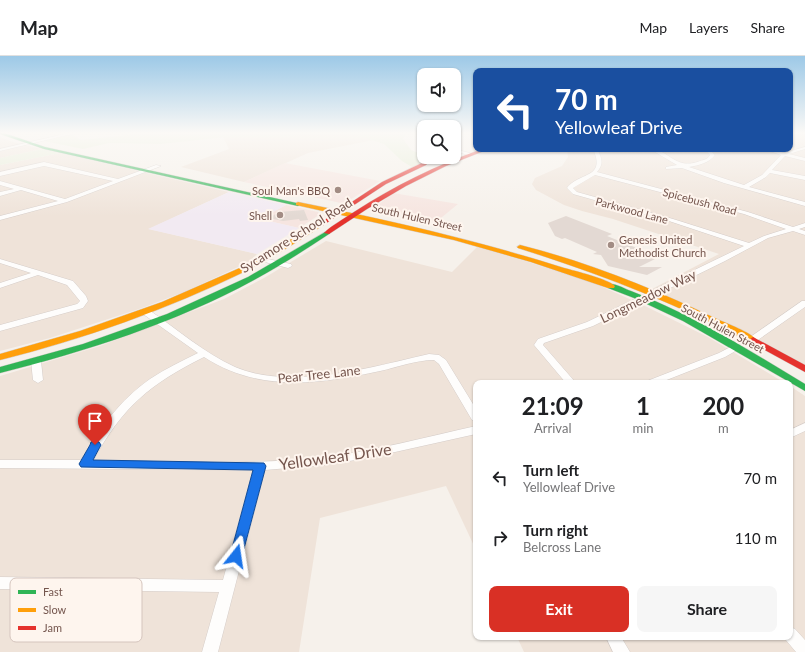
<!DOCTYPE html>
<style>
:root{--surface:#fff;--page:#f6f6f6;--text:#202124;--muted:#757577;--line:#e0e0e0;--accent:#d93025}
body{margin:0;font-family:Lato,sans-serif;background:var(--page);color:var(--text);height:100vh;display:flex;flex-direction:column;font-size:15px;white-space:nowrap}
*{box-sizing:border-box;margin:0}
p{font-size:13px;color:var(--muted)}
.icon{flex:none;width:22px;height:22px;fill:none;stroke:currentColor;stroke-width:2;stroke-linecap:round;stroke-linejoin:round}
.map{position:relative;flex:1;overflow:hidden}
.sheet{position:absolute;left:473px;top:324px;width:320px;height:260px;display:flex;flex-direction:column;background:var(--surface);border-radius:8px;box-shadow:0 1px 3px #0004}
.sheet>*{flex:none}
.top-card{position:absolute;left:473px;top:12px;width:320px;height:84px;border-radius:8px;box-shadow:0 1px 3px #0004;background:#1a4fa0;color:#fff;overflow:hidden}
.tools{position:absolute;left:417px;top:12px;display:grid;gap:8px}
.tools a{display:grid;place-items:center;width:44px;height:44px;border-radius:8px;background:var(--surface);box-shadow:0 1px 3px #0004;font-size:20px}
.pin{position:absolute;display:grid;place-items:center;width:34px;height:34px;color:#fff;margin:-41px -17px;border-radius:50% 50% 50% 0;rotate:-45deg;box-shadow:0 0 4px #0007}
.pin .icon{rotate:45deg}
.me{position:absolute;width:44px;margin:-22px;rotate:15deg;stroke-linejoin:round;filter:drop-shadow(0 0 3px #0008)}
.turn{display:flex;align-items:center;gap:14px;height:84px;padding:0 16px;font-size:18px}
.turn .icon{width:52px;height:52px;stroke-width:2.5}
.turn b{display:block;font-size:28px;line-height:34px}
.eta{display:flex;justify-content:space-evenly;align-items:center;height:68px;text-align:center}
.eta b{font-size:24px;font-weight:700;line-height:28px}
.action{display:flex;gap:8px;margin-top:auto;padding:8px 16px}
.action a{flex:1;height:46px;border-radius:8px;background:var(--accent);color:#fff;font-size:16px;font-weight:700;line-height:46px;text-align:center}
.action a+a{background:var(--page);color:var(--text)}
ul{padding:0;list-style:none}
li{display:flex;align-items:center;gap:12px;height:60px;padding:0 16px}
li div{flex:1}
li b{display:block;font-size:15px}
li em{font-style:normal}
header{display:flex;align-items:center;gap:24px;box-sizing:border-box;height:56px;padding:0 20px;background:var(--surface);border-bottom:1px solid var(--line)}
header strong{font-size:19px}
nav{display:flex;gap:22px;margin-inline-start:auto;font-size:14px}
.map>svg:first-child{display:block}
.residential{fill:#efe3d9}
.commercial{fill:#f6e5e0}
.education{fill:#f2eaf2}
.green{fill:#e6edd7}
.building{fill:#e3d9d3}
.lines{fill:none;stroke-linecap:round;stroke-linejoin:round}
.street-casing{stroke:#d5cdc9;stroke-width:1}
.fast-casing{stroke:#d6cdc8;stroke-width:1}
.slow-casing{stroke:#d6cdc8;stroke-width:1}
.jam-casing{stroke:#d6cdc8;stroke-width:1}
.street{fill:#fefdfc;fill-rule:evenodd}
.fast{fill:#30b455;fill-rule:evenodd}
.slow{fill:#ff9f0a;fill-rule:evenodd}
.jam{fill:#e5322d;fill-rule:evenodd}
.route{fill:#1a73e8;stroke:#114b97}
.poi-dot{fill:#a28c84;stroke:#fef5ee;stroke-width:1.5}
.labels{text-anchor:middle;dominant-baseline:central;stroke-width:4;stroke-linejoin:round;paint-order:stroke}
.far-poi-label{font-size:11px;fill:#74554d;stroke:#fef5ee;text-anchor:end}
.far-street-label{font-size:11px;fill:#74554d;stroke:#fef5ee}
.street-label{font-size:13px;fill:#74554d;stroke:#fef5ee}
.near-street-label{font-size:16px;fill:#74554d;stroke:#fef5ee}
.key{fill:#fef5ee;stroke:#d5c5be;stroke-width:1}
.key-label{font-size:11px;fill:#74554d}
</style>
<header>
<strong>Map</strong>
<nav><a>Map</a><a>Layers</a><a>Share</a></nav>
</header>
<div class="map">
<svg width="805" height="596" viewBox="0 0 805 596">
<rect width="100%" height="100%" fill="#f6f1eb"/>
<path class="residential" d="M319,77H351L374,84L308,97L244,126L181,111L229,93L223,81H282Z
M790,77H805V310L652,233L719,198L613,163L582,155L564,149L536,134L532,128L535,122L562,110L568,101L567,93H790Z
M0,81L13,86L42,93L0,102Z
M60,97L229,136L149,173L257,198L249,206L184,236L142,252L50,282L0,295V109Z
M326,185L452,216L477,191L525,205L594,227L645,250L708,281L785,327H476V494L446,430L320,462L299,596H0V320L100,290L224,243L264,222Z
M790,330L805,340V596H524L517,581H790Z"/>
<path class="commercial" d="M285,107L380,125L345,147H341L244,126Z
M393,137L458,148L436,166L381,154L378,149Z
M286,149L318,156L319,159L299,172L260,163Z"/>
<path class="education" d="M229,136L286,149L260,163L299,172L257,198L148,173Z"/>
<path class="green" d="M184,77H319L282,81H227L161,88L109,87L83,93L44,85L71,78L81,84L139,78H182Z
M351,77H410L406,78L403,83L411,94L424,99V101L434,102L412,111L402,105L384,88Z
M42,93L60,97L0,109V102Z"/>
<path class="building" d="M304,154L308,164L300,165L299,163L283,165L269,162L279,156Z
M566,160L612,178L607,180L659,201L639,211H662L647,219L608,210L601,199L593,198L597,196L565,182L562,183L555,180L548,167Z"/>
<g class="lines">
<g class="street-casing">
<path id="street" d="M69,77H76L0,95V93Z
M805,91V93L789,98L805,102V105L785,100L772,114L805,120V124L770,117L766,121L749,131L805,146V150L724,127L682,112L666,113V111L677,109L650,93C669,93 675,115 700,105C704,104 708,103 710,99L704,93H709L715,99C709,107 699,109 689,111L744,129L762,119L781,99L764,93H771L784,97Z
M454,93L470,97V98L468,99L454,95Z
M593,93H597C602,102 604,108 597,116L748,156L793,171L805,167V171L799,173L805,175V179L793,175L768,182L725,205L593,270L544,287L543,289L576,327H566L534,289L538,283L587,266L744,190L669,165L573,138L567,132C578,116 607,123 593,93ZM595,119L744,158L786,173L764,180L749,187L673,163L577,136L573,132Z
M44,106L118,123L156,109L161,110L67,146L0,164V160L58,145L21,134L0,140V136L14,133L0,129V125L65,143L113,125L44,110L0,120V116Z
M263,202L291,208L292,210L288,212L261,205L259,204Z
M0,203L73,225L86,240L88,245L83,252L0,275V269L77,248L80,245L67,229L38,219L0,232V227L31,217L0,207Z
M802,245H805V251L755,286H749L748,284L749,282Z
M143,254H149C177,273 204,297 235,311C291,335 372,311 429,298L439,299L446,304L476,353V365L472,364L439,308L434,304C416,304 398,311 380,315C319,328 260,337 204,301C150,328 122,351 93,405C169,405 247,410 324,401C375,395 426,381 476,370V378L368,402L324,409L265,414L218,596H202L219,536L0,533V521L223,524L253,414L0,412V404H81C99,373 120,344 150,323C165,313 182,305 198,297L143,258L142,256Z
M736,288L739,289L740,291L739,293L725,301L659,327H645L647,325L719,297Z
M36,302L41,305L43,324L38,327L33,324L31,305Z
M805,367V375L790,382V374Z
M790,571L795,573L805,584V596H796L785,583L784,581H790Z
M606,581H621L630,596H613Z"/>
</g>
<g class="fast-casing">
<path id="fast" d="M0,77H4L45,91L301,148L298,150L44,93L0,78Z
M327,175L330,177L329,178C305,194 280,210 254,224C175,267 87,295 0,317V311L83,288L167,258L248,221Z
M608,228C616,227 625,233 631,235C693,259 749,294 805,328V335L683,265L634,242L608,232Z"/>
</g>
<g class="slow-casing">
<path id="slow" d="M298,146C388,164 476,184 564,212C575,215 608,223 615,230L614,232H608L531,206L454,184L296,149V147Z
M320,167L323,169L322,170C297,186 272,202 246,215C168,253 84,283 0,304V298L80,275L162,246L242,211Z
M520,189C588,206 654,233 717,263C728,268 750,276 757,284L753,287L750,286C675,247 598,217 518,192L517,191Z"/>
</g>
<g class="jam-casing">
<path id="jam" d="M482,93H489L446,110L406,130L367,153L329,178L324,177C332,169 344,163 354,156C394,130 437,109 482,93Z
M424,106L427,108L426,109L386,128L322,170L317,169L382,126Z
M753,281L805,309V316L750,286L749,284Z"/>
</g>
<use href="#street" class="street"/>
<use href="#fast" class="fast"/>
<use href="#slow" class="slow"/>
<use href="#jam" class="jam"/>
</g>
<linearGradient id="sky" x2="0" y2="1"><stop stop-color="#9dc9e7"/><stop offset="0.48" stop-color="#fbf9f6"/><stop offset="1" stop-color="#fbf9f6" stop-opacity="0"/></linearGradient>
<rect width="805" height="160" fill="url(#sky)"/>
<path class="route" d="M95,385L99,386L101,389L93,404L264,407L266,410L241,504L236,505L232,504L230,500L253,414L81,411L79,408L90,389L91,386Z"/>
<g class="poi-dot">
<circle cx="338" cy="134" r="4"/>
<circle cx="280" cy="159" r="4"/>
<circle cx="611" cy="189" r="4"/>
</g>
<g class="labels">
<g class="far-poi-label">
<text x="330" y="134">Soul Man's BBQ</text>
<text x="272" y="159">Shell</text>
<text x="619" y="183" text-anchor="start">Genesis United<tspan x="619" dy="13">Methodist Church</tspan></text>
</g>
<g class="far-street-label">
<text transform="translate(700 145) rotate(15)">Spicebush Road</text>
<text transform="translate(632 154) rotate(15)">Parkwood Lane</text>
<text transform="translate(417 161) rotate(13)">South Hulen Street</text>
<text transform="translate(723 272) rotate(28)">South Hulen Street</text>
</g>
<g class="street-label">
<text transform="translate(296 179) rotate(-32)">Sycamore School Road</text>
<text transform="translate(648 240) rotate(-26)">Longmeadow Way</text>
<text transform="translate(319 318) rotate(-6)">Pear Tree Lane</text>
</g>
<g class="near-street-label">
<text transform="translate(335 400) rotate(-8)">Yellowleaf Drive</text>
</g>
</g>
<rect x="10" y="522" width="132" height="64" rx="6" class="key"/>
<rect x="18" y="534" width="18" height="4" fill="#30b455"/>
<rect x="18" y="552" width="18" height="4" fill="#ff9f0a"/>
<rect x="18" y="570" width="18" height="4" fill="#e5322d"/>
<g class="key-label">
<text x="43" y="540">Fast</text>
<text x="43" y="558">Slow</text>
<text x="43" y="576">Jam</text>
</g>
</svg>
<div class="tools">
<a><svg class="icon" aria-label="sound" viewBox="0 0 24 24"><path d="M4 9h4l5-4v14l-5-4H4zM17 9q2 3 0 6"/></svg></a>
<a><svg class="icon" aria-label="search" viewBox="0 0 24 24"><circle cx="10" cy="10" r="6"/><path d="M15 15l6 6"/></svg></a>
</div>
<div class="pin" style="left:95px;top:389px;background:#d93025"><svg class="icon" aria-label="arrive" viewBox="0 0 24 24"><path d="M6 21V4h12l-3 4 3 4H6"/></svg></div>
<svg class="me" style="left:236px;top:500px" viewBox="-20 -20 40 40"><path d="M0-17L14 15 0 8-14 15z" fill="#1a73e8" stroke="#fff" stroke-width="4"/></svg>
<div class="top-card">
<div class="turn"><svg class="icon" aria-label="left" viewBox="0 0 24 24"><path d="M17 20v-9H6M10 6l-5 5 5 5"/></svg><div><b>70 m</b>Yellowleaf Drive</div></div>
</div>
<section class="sheet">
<div class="eta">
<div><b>21:09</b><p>Arrival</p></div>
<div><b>1</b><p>min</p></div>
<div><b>200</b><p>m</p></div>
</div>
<ul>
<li><svg class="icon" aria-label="left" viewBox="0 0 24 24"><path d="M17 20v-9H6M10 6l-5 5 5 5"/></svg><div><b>Turn left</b><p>Yellowleaf Drive</p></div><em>70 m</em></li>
<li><svg class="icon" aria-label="right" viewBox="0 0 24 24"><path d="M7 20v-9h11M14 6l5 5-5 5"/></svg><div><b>Turn right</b><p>Belcross Lane</p></div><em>110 m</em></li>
</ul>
<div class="action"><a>Exit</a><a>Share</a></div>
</section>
</div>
